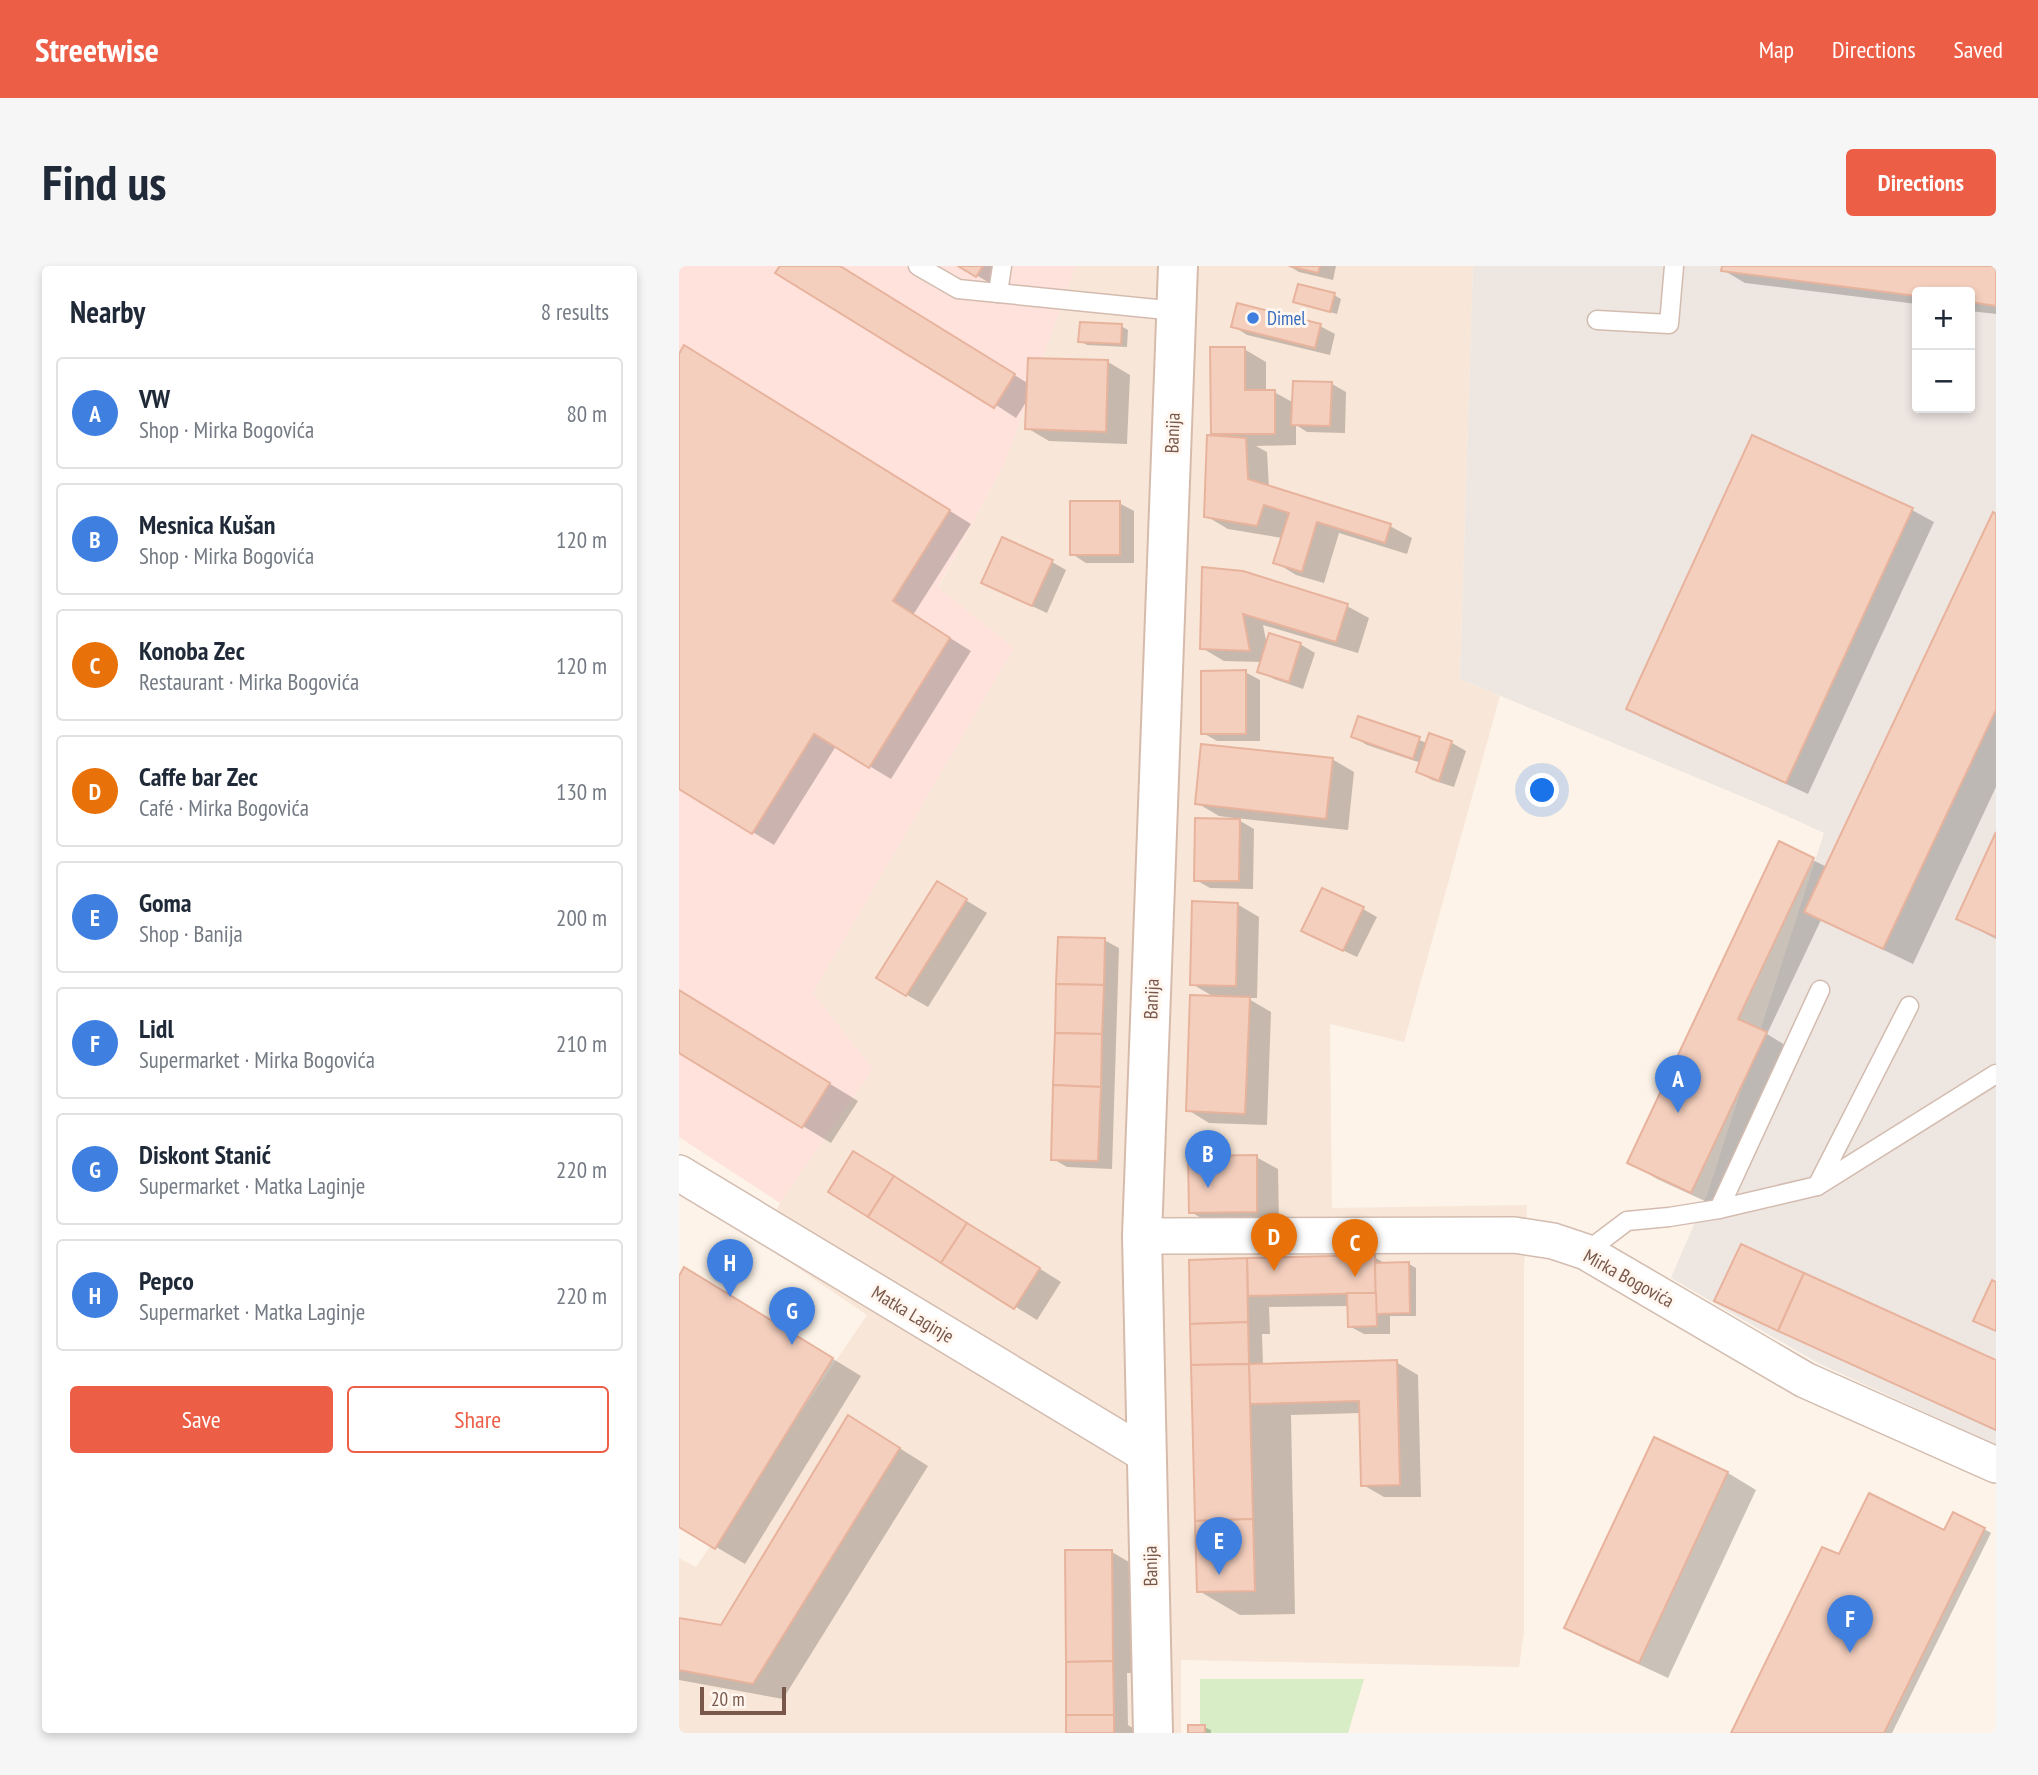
<!DOCTYPE html>
<html lang="en">
<head>
<meta charset="utf-8">
<style>
  body { margin:0; font-family:"PT Sans Narrow",sans-serif; background:#f6f6f7; color:#1f2937 }
  .controls { position:absolute; right:21px; top:21px; display:grid; overflow:hidden; border-radius:7px; box-shadow:0 4px 10px #0003 }
  .controls button { width:63px; height:63px; display:grid; place-items:center; padding:0; border:0; border-bottom:2px solid #e0e1e3; background:#fff; color:#1f2937; font:35px sans-serif }
  .scale { position:absolute; left:21px; bottom:18px; width:86px; box-sizing:border-box; padding-left:7px; border:4px solid #79574a; border-top:0; font-size:19px; line-height:24px; white-space:nowrap; color:#79574a; -webkit-text-stroke:5px #fff7ef; paint-order:stroke }
  .you { position:absolute; left:864px; top:525px; width:24px; height:24px; margin:-18px; border:5px solid #fff; border-radius:50%; background:#1a73e8; box-shadow:0 0 0 10px #1a73e833 }
  .badge { display:grid; place-items:center; width:46px; height:46px; border-radius:50%; background:#ed5e47; color:#fff; font-size:23px; font-weight:700 }
  .pin { position:absolute; translate:-50% -58px; filter:drop-shadow(0 2px 4px #0008) }
  .pin::after { content:''; position:absolute; top:37px; width:24px; height:21px; background:inherit; clip-path:polygon(0 0,100% 0,50% 100%) }
  .list { margin:0; padding:0; list-style:none }
  h2 { display:flex; justify-content:space-between; align-items:center; height:91px; margin:0; padding:0 28px; font-size:30px }
  h2 small { font-size:23px; font-weight:400; color:#747a83 }
  .list li { display:grid; grid-template-columns:46px 1fr auto; gap:21px; align-items:center; box-sizing:border-box; height:112px; margin:0 14px 14px; padding:0 14px; border:2px solid #e0e1e3; border-radius:7px }
  .list b { display:block; font-size:26px; white-space:nowrap }
  .list p { margin:0; font-size:23px; white-space:nowrap; color:#747a83 }
  .list em { font-size:23px; font-style:normal; color:#747a83 }
  .actions { display:flex; gap:14px; padding:21px 28px }
  .actions a { flex:1; padding:16px 0; border:2px solid #ed5e47; border-radius:7px; text-align:center; font-size:24px; color:#ed5e47 }
  .actions .main { background:#ed5e47; color:#fff }
  .map { position:relative; flex:none; width:1317px; height:1467px; overflow:hidden; border-radius:7px }
  header { display:flex; align-items:center; gap:42px; box-sizing:border-box; height:98px; padding:0 35px; background:#ed5e47; color:#fff }
  header strong { font-size:33px }
  nav { display:flex; gap:38px; margin-inline-start:auto; font-size:24px }
  .intro { display:flex; align-items:center; justify-content:space-between; box-sizing:border-box; height:168px; padding:0 42px }
  h1 { margin:0; font-size:49px }
  .button { padding:18px 32px; border-radius:7px; background:#ed5e47; color:#fff; font-size:24px; font-weight:700 }
  main { display:flex; gap:42px; padding:0 42px }
  aside { flex:1; background:#fff; border-radius:7px; box-shadow:0 4px 10px #0003 }
  .map>svg:first-child { display:block }
</style>
</head>
<body>
<header>
<strong>Streetwise</strong>
<nav><a>Map</a><a>Directions</a><a>Saved</a></nav>
</header>
<div class="intro"><h1>Find us</h1><a class="button">Directions</a></div>
<main>
<aside>
<h2>Nearby<small>8 results</small></h2>
<ul class="list">
<li><span class="badge" style="background:#3f7fe0">A</span><div><b>VW</b><p>Shop · Mirka Bogovića</p></div><em>80 m</em></li>
<li><span class="badge" style="background:#3f7fe0">B</span><div><b>Mesnica Kušan</b><p>Shop · Mirka Bogovića</p></div><em>120 m</em></li>
<li><span class="badge" style="background:#e8710a">C</span><div><b>Konoba Zec</b><p>Restaurant · Mirka Bogovića</p></div><em>120 m</em></li>
<li><span class="badge" style="background:#e8710a">D</span><div><b>Caffe bar Zec</b><p>Café · Mirka Bogovića</p></div><em>130 m</em></li>
<li><span class="badge" style="background:#3f7fe0">E</span><div><b>Goma</b><p>Shop · Banija</p></div><em>200 m</em></li>
<li><span class="badge" style="background:#3f7fe0">F</span><div><b>Lidl</b><p>Supermarket · Mirka Bogovića</p></div><em>210 m</em></li>
<li><span class="badge" style="background:#3f7fe0">G</span><div><b>Diskont Stanić</b><p>Supermarket · Matka Laginje</p></div><em>220 m</em></li>
<li><span class="badge" style="background:#3f7fe0">H</span><div><b>Pepco</b><p>Supermarket · Matka Laginje</p></div><em>220 m</em></li>
</ul>
<div class="actions"><a class="main">Save</a><a>Share</a></div>
</aside>
<div class="map">
<svg width="1317" height="1467" viewBox="0 0 1317 1467">
  <rect width="100%" height="100%" fill="#fdf3e8"/>
  <polygon fill="#f8e7d8" points="397,0 794,0 781,413 821,430 725,776 651,758 653,942 848,939 845,1003 845,1367 840,1401 502,1394 502,1467 0,1467 0,1292 17,1301 188,1049 82,977 101,937 194,803 134,727 335,382 259,322 326,197"/>
  <polygon fill="#fee2db" points="0,0 397,0 326,197 259,321 335,382 134,727 194,803 101,937 0,871"/>
  <path fill="#eee6e1" fill-rule="evenodd" d="M794,0H1317V1179L1139,1097L992,1012L1029,926L1145,567L1088,541L781,413ZM1238,26H1291V142H1238Z"/>
  <polygon fill="#d8ecc5" points="521,1413 685,1413 669,1467 521,1467"/>
  <g fill="#0003">
    <polygon points="103,0 159,0 350,118 429,96 451,109 448,178 370,175 348,162 349,133 337,152"/>
    <polygon points="282,0 333,0 319,22"/>
    <polygon points="610,0 657,0 654,14 620,6"/>
    <polygon points="1045,0 1317,0 1317,48 1291,45 1291,26 1238,26 1238,38 1066,17 1044,4"/>
    <polygon points="655,29 662,33 658,48 623,39 616,36"/>
    <polygon points="442,60 449,64 448,81 408,79 401,75"/>
    <polygon points="554,60 641,60 656,68 651,89 568,69"/>
    <polygon points="565,83 587,96 587,126 595,126 615,137 653,118 667,126 666,167 628,166 617,159 617,179 577,180 588,186 590,222 711,260 733,272 728,288 660,267 645,317 617,309 596,296 603,272 549,263 527,250 541,172 533,167"/>
    <polygon points="0,91 28,94 292,258 234,349 292,385 212,513 157,480 95,579 0,521"/>
    <polygon points="1074,171 1233,244 1255,256 1129,528 970,455 949,443"/>
    <polygon points="440,237 455,245 455,297 407,297 393,288"/>
    <polygon points="1314,248 1317,250 1317,521 1234,698 1142,654 1088,768 1116,785 1041,942 978,913 950,896 1101,578 1148,601"/>
    <polygon points="373,296 387,304 368,347 318,324"/>
    <polygon points="563,307 668,340 690,352 679,387 584,359 588,379 621,378 636,387 624,423 595,413 580,405 583,396 545,395 523,382"/>
    <polygon points="566,406 581,414 581,475 538,475 524,467"/>
    <polygon points="680,452 748,477 751,469 773,477 787,485 775,521 753,514 739,506 742,497 688,479 674,471"/>
    <polygon points="653,493 675,506 669,564 556,552 575,563 574,623 531,622 517,614 555,552 540,550 518,537"/>
    <polygon points="1317,570 1317,673 1279,653"/>
    <polygon points="280,630 308,647 249,741 228,729"/>
    <polygon points="558,638 580,651 578,732 568,732 592,746 588,859 530,857 509,844 537,732 513,718"/>
    <polygon points="684,643 698,651 678,691 638,672"/>
    <polygon points="425,674 440,682 433,903 388,901 374,893"/>
    <polygon points="0,725 179,835 152,877 0,785"/>
    <polygon points="577,891 599,903 600,958 534,959 512,946"/>
    <polygon points="237,925 382,1016 358,1054 151,926"/>
    <polygon points="1062,980 1317,1096 1317,1165 1059,1047 1037,1035"/>
    <polygon points="695,991 709,999 730,998 737,1002 737,1050 711,1050 711,1068 685,1068 670,1060 670,1040 590,1041 591,1068 583,1068 584,1099 717,1096 739,1109 742,1231 705,1231 684,1219 682,1147 612,1149 616,1348 561,1349 520,1325 512,995"/>
    <polygon points="0,1013 35,1020 182,1110 66,1298 0,1259"/>
    <polygon points="198,1168 249,1200 104,1433 0,1414 0,1354 42,1361"/>
    <polygon points="975,1173 1049,1207 1077,1224 989,1412 916,1378 887,1362"/>
    <polygon points="1305,1263 1312,1267 1213,1467 1054,1467 1161,1291 1266,1266"/>
    <polygon points="433,1286 455,1299 456,1407 448,1407 449,1459 462,1467 389,1467"/>
    <polygon points="525,1461 532,1464 532,1467 511,1467"/>
  </g>
  <g fill="#f4cfbe" stroke="#e8b39d" stroke-width="2">
    <polygon points="101,0 161,0 336,108 315,142 96,7"/>
    <polygon points="279,0 304,0 297,11"/>
    <polygon points="610,0 641,0 639,7"/>
    <polygon points="1043,0 1317,0 1317,40 1291,36 1291,26 1238,26 1238,30 1042,5"/>
    <polygon points="619,18 656,27 651,46 614,36"/>
    <polygon points="558,37 642,58 636,82 552,61"/>
    <polygon points="401,56 443,58 442,78 399,76"/>
    <polygon points="5,79 271,244 214,335 271,372 190,502 135,468 73,568 0,523 0,88"/>
    <polygon points="531,81 566,81 566,124 596,124 596,168 532,168"/>
    <polygon points="349,92 429,94 427,166 346,163"/>
    <polygon points="614,115 653,116 651,160 612,159"/>
    <polygon points="528,169 567,172 569,213 712,258 706,277 638,256 623,306 594,297 610,247 585,239 578,260 525,251"/>
    <polygon points="1073,169 1234,242 1107,517 947,443"/>
    <rect x="391" y="235" width="50" height="54"/>
    <polygon points="1314,246 1317,248 1317,444 1204,683 1125,646"/>
    <polygon points="323,271 374,294 353,340 302,317"/>
    <polygon points="523,301 564,305 669,338 657,376 564,348 571,385 521,383"/>
    <polygon points="590,367 622,377 610,416 578,406"/>
    <polygon points="567,404 567,468 522,468 522,405"/>
    <polygon points="679,450 741,471 734,493 672,471"/>
    <polygon points="750,467 773,475 760,515 737,506"/>
    <polygon points="522,478 654,492 647,553 516,538"/>
    <polygon points="516,552 561,553 560,615 515,615"/>
    <polygon points="1317,566 1317,671 1277,653"/>
    <polygon points="1100,575 1135,592 1059,753 1088,766 1012,927 948,897"/>
    <polygon points="258,615 288,633 227,730 197,712"/>
    <polygon points="643,622 685,641 664,685 622,665"/>
    <polygon points="513,635 559,637 557,720 511,719"/>
    <polygon points="379,671 426,672 425,719 377,718"/>
    <polygon points="377,718 425,719 423,768 376,767"/>
    <polygon points="0,724 151,817 123,862 0,787"/>
    <polygon points="511,729 571,731 566,848 507,845"/>
    <polygon points="376,767 423,768 422,821 374,819"/>
    <polygon points="374,819 422,821 419,895 372,894"/>
    <polygon points="174,885 215,910 189,951 149,926"/>
    <polygon points="578,889 578,946 510,947 509,890"/>
    <polygon points="215,910 288,957 262,997 189,951"/>
    <polygon points="288,957 361,1002 335,1043 262,997"/>
    <polygon points="1062,978 1125,1007 1099,1065 1035,1035"/>
    <polygon points="696,989 697,1027 569,1030 568,992"/>
    <polygon points="568,992 569,1056 511,1058 510,994"/>
    <polygon points="730,996 731,1047 697,1048 696,997"/>
    <polygon points="5,1001 154,1092 36,1283 0,1261 0,1010"/>
    <polygon points="1125,1007 1317,1094 1317,1164 1099,1065"/>
    <polygon points="1313,1014 1317,1016 1317,1065 1294,1055"/>
    <polygon points="668,1027 697,1027 698,1060 669,1061"/>
    <polygon points="569,1056 570,1098 512,1099 511,1058"/>
    <polygon points="718,1094 721,1219 682,1220 680,1135 571,1138 570,1098"/>
    <polygon points="570,1098 574,1253 516,1255 512,1099"/>
    <polygon points="169,1149 221,1182 74,1418 0,1404 0,1352 42,1359"/>
    <polygon points="975,1171 1049,1206 960,1397 885,1362"/>
    <polygon points="1190,1227 1265,1264 1274,1246 1306,1262 1205,1467 1052,1467 1143,1281 1160,1288"/>
    <polygon points="574,1253 576,1325 518,1326 516,1255"/>
    <polygon points="386,1284 433,1284 434,1395 387,1396"/>
    <polygon points="434,1395 435,1449 387,1449 387,1396"/>
    <rect x="387" y="1449" width="48" height="18"/>
    <rect x="509" y="1459" width="17" height="8"/>
  </g>
  <g fill="none" stroke-linecap="round" stroke-linejoin="round">
    <g stroke="#d3bcaf" stroke-width="21">
      <g id="lane">
        <polyline points="239,0 279,23 497,45"/>
        <polyline points="319,27 323,0"/>
        <polyline points="918,54 990,58 995,0"/>
        <polyline points="1138,920 1230,740"/>
        <polyline points="1040,943 1141,724"/>
        <polyline points="907,986 948,955 990,951 1040,943 1138,920 1317,808"/>
      </g>
    </g>
    <g stroke="#d3bcaf" stroke-width="38">
      <g id="street">
        <polyline points="0,907 469,1190"/>
        <polyline points="463,970 835,969 874,975 907,986 1126,1114 1317,1199"/>
      </g>
    </g>
    <g stroke="#d6bbac" stroke-width="42">
      <polyline id="secondary" points="474,1467 463,970 499,0"/>
    </g>
    <use href="#lane" stroke="#fff" stroke-width="18"/>
    <use href="#street" stroke="#fff" stroke-width="35"/>
    <use href="#secondary" stroke="#fff" stroke-width="38"/>
  </g>
  <circle fill="#3f7fe0" stroke="#fff7ef" stroke-width="2.5" cx="574" cy="52" r="7"/>
  <g text-anchor="middle" stroke-width="6" stroke-linejoin="round" paint-order="stroke">
    <g font-size="19" fill="#366cbe" stroke="#fff7ef" text-anchor="start">
      <text x="588" y="59">Dimel</text>
    </g>
    <g font-size="19" fill="#79574a" stroke="#fff7ef">
      <text transform="translate(493 167) rotate(-88)" y="7">Banija</text>
      <text transform="translate(472 733) rotate(-88)" y="7">Banija</text>
      <text transform="translate(950 1012) rotate(29)" y="7">Mirka Bogovića</text>
      <text transform="translate(234 1048) rotate(31)" y="7">Matka Laginje</text>
      <text transform="translate(471 1300) rotate(-91)" y="7">Banija</text>
    </g>
  </g>
</svg>
<div class="controls">
<button>+</button>
<button>−</button>
</div>
<div class="scale">20 m</div>
<div class="you"></div>
<div class="pin badge" style="left:999px;top:847px;background:#3f7fe0">A</div>
<div class="pin badge" style="left:529px;top:922px;background:#3f7fe0">B</div>
<div class="pin badge" style="left:676px;top:1011px;background:#e8710a">C</div>
<div class="pin badge" style="left:595px;top:1005px;background:#e8710a">D</div>
<div class="pin badge" style="left:540px;top:1309px;background:#3f7fe0">E</div>
<div class="pin badge" style="left:1171px;top:1387px;background:#3f7fe0">F</div>
<div class="pin badge" style="left:113px;top:1079px;background:#3f7fe0">G</div>
<div class="pin badge" style="left:51px;top:1031px;background:#3f7fe0">H</div>
</div>
</main>
</body>
</html>
